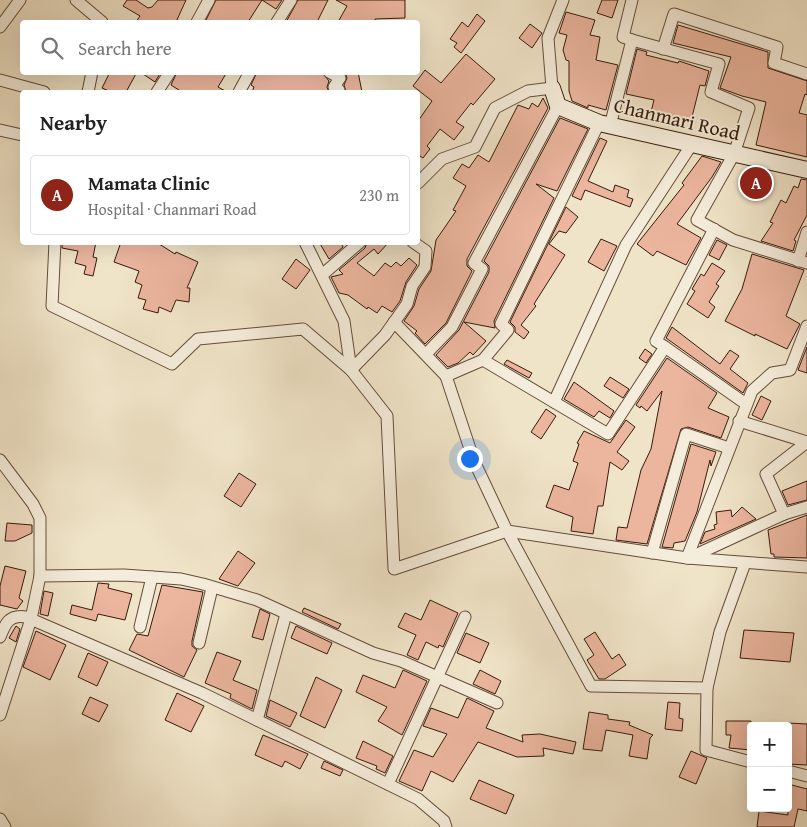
<!DOCTYPE html>
<html lang="en">
<head>
<meta charset="utf-8">
<style>
  body { margin:0; font-family:"Gentium Book Plus",serif; background:#f6f6f6; color:#222 }
  .controls { position:absolute; right:15px; bottom:15px; display:grid; overflow:hidden; border-radius:5px; box-shadow:0 5px 20px #0002 }
  .controls button { width:45px; height:45px; display:grid; place-items:center; padding:0; border:0; border-bottom:1px solid #e0e0e0; background:#fff; color:#222; font:25px sans-serif }
  .you { position:absolute; left:469px; top:458px; width:18px; height:18px; margin:-12px; border:4px solid #fff; border-radius:50%; background:#1a73e8; box-shadow:0 0 0 8px #1a73e833 }
  .badge { display:grid; place-items:center; width:32px; height:32px; border-radius:50%; background:#8f2418; color:#fff; font-size:16px; font-weight:700 }
  .pin { position:absolute; translate:-50% -50%; border:2px solid #fff; box-shadow:0 1px 5px #0006 }
  .list { margin:0; padding:0; list-style:none }
  h2 { display:flex; justify-content:space-between; align-items:center; height:65px; margin:0; padding:0 20px; font-size:21px }
  h2 small { font-size:16px; font-weight:400; color:#767676 }
  .list li { display:grid; grid-template-columns:32px 1fr auto; gap:15px; align-items:center; box-sizing:border-box; height:80px; margin:0 10px 10px; padding:0 10px; border:1px solid #e0e0e0; border-radius:5px }
  .list b { display:block; font-size:19px; white-space:nowrap }
  .list p { margin:0; font-size:16px; white-space:nowrap; color:#767676 }
  .list em { font-size:16px; font-style:normal; color:#767676 }
  .icon { flex:none; width:28px; height:28px; fill:none; stroke:currentColor; stroke-width:2; stroke-linecap:round; stroke-linejoin:round }
  .map { position:relative; flex:none; width:807px; height:827px; overflow:hidden }
  .search { position:absolute; background:#fff; box-shadow:0 5px 20px #0002; left:20px; top:20px; width:400px; height:55px; display:flex; align-items:center; gap:12px; box-sizing:border-box; padding:0 18px; border-radius:5px; color:#767676; font-size:19px }
  .panel { position:absolute; background:#fff; box-shadow:0 5px 20px #0002; left:20px; top:90px; width:400px; height:155px; border-radius:5px }
  .map>svg:first-child { display:block }
</style>
</head>
<body>
<div class="map">
<svg width="807" height="827" viewBox="0 0 807 827">
  <rect width="100%" height="100%" fill="#f0e4c8"/>
  <filter id="stains"><feTurbulence type="fractalNoise" baseFrequency=".004" numOctaves="4"/><feColorMatrix values="0 0 0 0 .2 0 0 0 0 .09 0 0 0 0 .02 0 0 0 .5 -.17"/></filter>
  <radialGradient id="worn" r=".72"><stop offset=".6" stop-color="#630" stop-opacity="0"/><stop offset="1" stop-color="#630" stop-opacity=".3"/></radialGradient>
  <g fill="#ebb59e" stroke="#381a0b">
    <polygon points="127,0 136,0 148,8 152,7 158,0 186,0 176,22 136,22 140,16 123,6"/>
    <polygon points="216,0 282,0 276,9 262,0 248,22 205,22"/>
    <polygon points="298,0 328,0 317,22 286,22"/>
    <polygon points="336,0 405,0 405,18 375,19 375,22 338,22 347,6"/>
    <polygon points="602,0 618,0 612,18 597,13"/>
    <polygon points="566,12 595,20 590,35 600,37 596,60 618,65 606,110 588,105 588,108 572,101 569,91 569,61 566,60 563,50 567,35 559,33"/>
    <polygon points="477,14 485,21 461,53 454,47 457,43 450,39 462,22 468,27"/>
    <polygon points="530,24 542,33 532,48 519,38"/>
    <polygon points="678,25 768,52 768,68 807,81 807,95 805,94 799,113 807,115 807,157 756,145 766,102 742,96 720,88 731,57 673,43"/>
    <polygon points="637,49 647,52 646,55 678,63 679,61 709,71 705,86 700,85 691,121 676,118 675,122 650,116 654,100 626,94"/>
    <polygon points="466,54 495,79 473,105 471,103 456,122 464,127 454,140 440,129 427,146 430,149 423,158 420,156 418,159 418,121 432,101 413,86 425,70 441,83"/>
    <polygon points="110,72 137,72 126,92 111,92 102,88"/>
    <polygon points="140,72 161,72 155,82"/>
    <polygon points="177,72 227,72 218,87 227,92 182,92 171,85"/>
    <polygon points="257,72 322,72 329,81 327,87 329,92 252,92 254,87 251,85"/>
    <polygon points="345,72 358,72 362,92 346,92 344,85 347,78"/>
    <polygon points="543,98 548,108 467,259 467,266 472,271 446,323 425,344 415,333 417,331 404,321 414,306 419,289 431,271 436,240 456,211 453,210 466,186 453,178 462,164 469,168 478,155 489,162 518,105 529,109 532,103 538,107"/>
    <polygon points="560,118 588,129 557,191 536,184 554,198 494,321 495,328 464,322 486,341 473,355 470,352 458,363 448,367 436,355 459,330 489,272 489,266 484,261"/>
    <polygon points="600,138 607,141 588,181 613,192 615,185 629,190 627,197 633,199 630,207 585,190 581,200 572,196"/>
    <polygon points="702,156 721,162 712,177 677,224 701,238 686,265 657,251 653,256 637,244 684,185 682,183"/>
    <polygon points="801,179 807,180 807,215 794,240 796,241 793,251 761,241 773,223 770,222 781,200 786,203 794,186 798,188"/>
    <polygon points="566,207 578,217 566,233 559,231 549,244 565,255 534,304 536,306 521,325 529,332 524,339 515,332 515,327 510,322"/>
    <polygon points="601,239 617,246 604,271 588,262"/>
    <polygon points="717,240 727,245 719,260 709,255"/>
    <polygon points="62,242 96,242 93,257 97,258 93,276 84,274 86,266 75,263 78,251 62,248"/>
    <polygon points="121,242 156,242 175,254 176,252 198,262 187,288 190,288 189,302 176,300 171,312 159,307 158,313 143,309 146,300 138,298 142,285 135,282 139,271 114,262"/>
    <polygon points="319,242 341,242 343,247 329,259"/>
    <polygon points="367,242 389,242 378,254 374,249 357,263 374,276 385,263 391,267 396,262 401,266 409,258 417,265 406,282 400,301 392,312 382,306 377,313 368,307 367,309 348,295 339,293 331,277 343,274 339,270 365,248"/>
    <polygon points="752,254 804,270 786,316 800,324 787,349 755,334 755,336 725,321 742,289"/>
    <polygon points="296,259 310,270 296,289 282,279"/>
    <polygon points="712,263 725,271 716,284 719,286 709,302 715,307 708,318 687,304 695,291 692,289 701,274 704,276"/>
    <polygon points="672,327 720,364 730,350 739,356 730,369 748,383 743,393 666,338"/>
    <polygon points="807,347 807,373 798,370"/>
    <polygon points="645,349 652,354 646,363 639,358"/>
    <polygon points="667,358 717,393 708,408 729,417 721,438 688,427 681,429 647,544 616,540 618,527 627,528 641,470 651,449 662,391 647,411 641,406 640,408 636,405"/>
    <polygon points="507,360 532,373 529,378 504,364"/>
    <polygon points="610,377 629,389 623,398 604,386"/>
    <polygon points="574,382 614,411 610,418 599,411 594,417 564,399"/>
    <polygon points="761,396 771,401 762,420 752,415"/>
    <polygon points="546,409 556,416 541,439 531,432"/>
    <polygon points="626,420 635,427 617,452 629,461 622,470 610,462 603,506 598,506 593,534 571,531 573,517 546,507 554,485 569,490 578,463 573,461 579,444 577,443 584,431 610,443"/>
    <polygon points="691,444 716,452 711,466 710,460 697,512 685,541 674,543 673,548 662,547"/>
    <polygon points="239,473 256,484 241,507 224,496"/>
    <polygon points="807,481 807,500 788,505 782,491"/>
    <polygon points="742,507 756,519 700,544 705,532 715,529 714,525 717,524 716,512 731,510 732,517"/>
    <polygon points="807,515 807,558 774,557 774,554 771,554 768,530"/>
    <polygon points="7,523 32,525 32,533 15,541 5,541"/>
    <polygon points="238,551 255,563 238,586 219,579"/>
    <polygon points="5,566 26,571 19,598 23,601 17,609 0,605 0,586"/>
    <polygon points="98,583 109,584 108,588 132,594 125,620 98,614 96,621 70,614 72,605 92,610"/>
    <polygon points="162,585 203,592 192,641 192,646 197,650 184,677 129,650 137,634 148,636"/>
    <polygon points="44,591 53,593 48,616 40,614"/>
    <polygon points="430,600 458,613 443,647 439,645 438,648 426,642 418,660 407,655 416,635 398,627 405,613 421,620"/>
    <polygon points="304,608 341,624 338,629 302,612"/>
    <polygon points="260,609 270,614 263,640 252,637"/>
    <polygon points="16,626 20,629 16,642 9,638"/>
    <polygon points="296,626 332,643 327,654 291,638"/>
    <polygon points="744,630 794,633 790,662 740,658"/>
    <polygon points="36,631 66,645 50,680 23,667"/>
    <polygon points="595,632 612,659 619,654 626,665 605,679 599,679 587,660 594,655 584,639"/>
    <polygon points="466,633 489,643 480,663 457,653"/>
    <polygon points="217,652 241,661 233,680 257,690 252,709 230,698 231,694 205,683"/>
    <polygon points="88,653 108,662 97,686 78,677"/>
    <polygon points="403,670 427,681 402,735 378,721 387,707 356,692 363,675 395,688"/>
    <polygon points="480,670 501,681 495,694 473,684"/>
    <polygon points="316,677 342,690 325,728 300,716"/>
    <polygon points="177,693 204,706 191,732 165,720"/>
    <polygon points="90,697 108,705 99,722 82,714"/>
    <polygon points="467,698 494,711 486,728 523,742 522,735 540,734 576,742 573,754 543,748 544,756 517,757 478,742 453,782 431,771 422,791 399,781 414,750 433,757 447,734 423,726 431,708 458,718"/>
    <polygon points="270,700 297,713 290,727 266,716"/>
    <polygon points="668,702 680,703 679,718 683,719 682,731 665,729"/>
    <polygon points="589,712 608,715 608,719 630,722 629,725 653,735 650,738 647,759 629,756 633,735 606,730 602,751 583,749"/>
    <polygon points="726,721 751,721 751,750 729,748 731,735 726,735"/>
    <polygon points="788,723 807,724 807,765 788,764"/>
    <polygon points="263,735 308,754 300,769 285,761 282,767 255,755"/>
    <polygon points="363,741 393,756 385,773 376,769 377,766 356,758"/>
    <polygon points="691,751 707,758 696,784 679,777"/>
    <polygon points="324,761 343,770 340,776 321,768"/>
    <polygon points="479,780 514,795 506,814 470,799"/>
    <polygon points="788,784 807,789 807,811 798,809 794,827 757,827 759,811 788,815"/>
  </g>
  <g fill="none" stroke-linecap="round" stroke-linejoin="round">
    <g stroke="#664c3a" stroke-width="13">
      <g id="street">
        <polyline points="76,0 102,22"/>
        <polyline points="197,22 209,0"/>
        <polyline points="277,22 291,0"/>
        <polyline points="0,27 20,0"/>
        <polyline points="632,40 719,64 711,92 749,108 734,154 697,220 733,240 807,263"/>
        <polyline points="663,49 674,14 777,47 774,63 807,74"/>
        <polyline points="329,72 340,78 334,87 339,90 337,92"/>
        <polyline points="0,80 44,92"/>
        <polyline points="88,92 92,72"/>
        <polyline points="157,92 170,72"/>
        <polyline points="239,92 250,72"/>
        <polyline points="610,126 632,40 623,37 632,0"/>
        <polyline points="0,130 22,135"/>
        <polyline points="418,183 442,159 475,147 495,108 528,91 552,88 548,38 563,0"/>
        <polyline points="55,242 52,306 172,364 198,339 303,329 351,370 387,416 394,569 507,531 687,558 807,567"/>
        <polyline points="305,242 344,321 351,370"/>
        <polyline points="798,261 807,232"/>
        <polyline points="322,275 360,242"/>
        <polyline points="394,322 446,376 474,461 507,531 591,686 707,688 706,750 751,762"/>
        <polyline points="665,347 746,404"/>
        <polyline points="426,354 452,327 482,269 474,263 558,106"/>
        <polyline points="483,360 508,330 501,324 599,123"/>
        <polyline points="351,370 385,335 407,304 412,286 425,267 426,251 413,242"/>
        <polyline points="446,376 483,360 608,434 665,347 656,341 714,229"/>
        <polyline points="554,402 626,245 692,144"/>
        <polyline points="739,421 807,442"/>
        <polyline points="0,460 33,504 40,518 40,576 31,619 0,715"/>
        <polyline points="784,514 766,474 807,442"/>
        <polyline points="652,553 686,434 729,448"/>
        <polyline points="687,558 752,391 772,373 790,370 807,326"/>
        <polyline points="689,558 784,514 807,507"/>
        <polyline points="40,576 124,575 181,579 203,584 257,600 373,653 401,661 497,703"/>
        <polyline points="140,627 152,577"/>
        <path d="M0,637C5,624 9,614 26,617L202,693L418,799L444,821L446,827"/>
        <polyline points="199,643 212,588"/>
        <polyline points="707,688 720,632 745,563"/>
        <polyline points="257,720 286,614"/>
        <polyline points="788,771 807,776"/>
        <polyline points="388,784 465,617"/>
        <polyline points="0,819 5,827"/>
      </g>
    </g>
    <g stroke="#381a0b" stroke-width="18">
      <polyline id="secondary" points="552,88 558,106 599,123 807,170"/>
    </g>
    <use href="#street" stroke="#f5eddb" stroke-width="11"/>
    <use href="#secondary" stroke="#f5eddb" stroke-width="16"/>
  </g>
  <g text-anchor="middle" stroke-width="4" stroke-linejoin="round" paint-order="stroke">
    <g font-size="20" fill="#381a0b" stroke="#f5eddb">
      <text transform="translate(677 119) rotate(13)" y="7">Chanmari Road</text>
    </g>
  </g>
  <rect width="100%" height="100%" filter="url(#stains)"/>
  <rect width="100%" height="100%" fill="url(#worn)"/>
</svg>
<div class="controls">
<button>+</button>
<button>−</button>
</div>
<div class="you"></div>
<div class="pin badge" style="left:756px;top:183px">A</div>
<div class="search"><svg class="icon" aria-label="search" viewBox="0 0 24 24"><circle cx="10" cy="10" r="6"/><path d="M15 15l6 6"/></svg>Search here</div>
<section class="panel">
<h2>Nearby<small></small></h2>
<ul class="list">
<li><span class="badge">A</span><div><b>Mamata Clinic</b><p>Hospital · Chanmari Road</p></div><em>230 m</em></li>
</ul>
</section>
</div>
</body>
</html>
